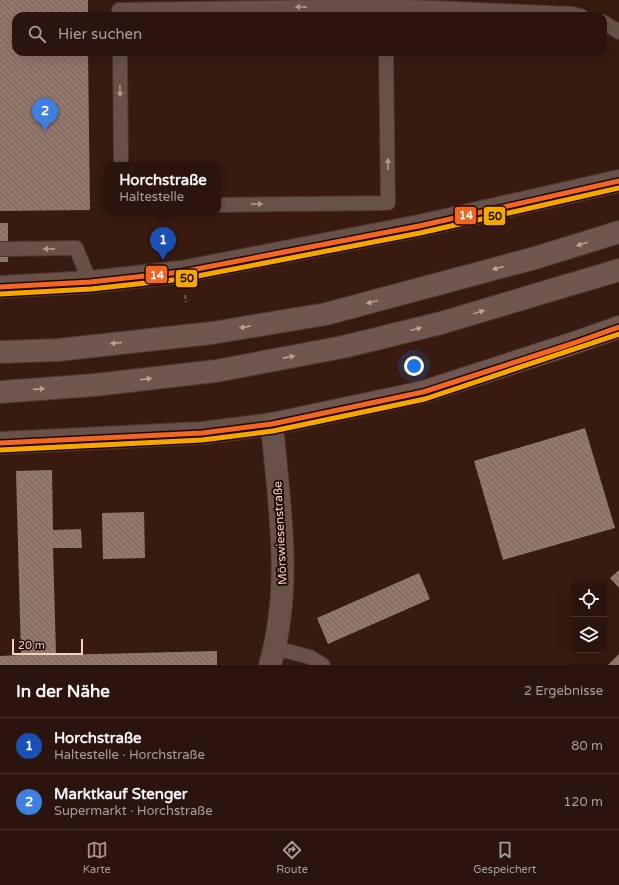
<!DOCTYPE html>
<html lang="de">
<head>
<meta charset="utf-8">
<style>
  body { margin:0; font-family:"Varela Round",sans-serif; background:#37211b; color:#f1f3f6 }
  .controls { position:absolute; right:12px; bottom:12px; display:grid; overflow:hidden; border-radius:8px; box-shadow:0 4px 16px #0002 }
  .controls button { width:36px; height:36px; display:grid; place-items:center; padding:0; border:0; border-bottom:1px solid #47332e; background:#2b140d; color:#f1f3f6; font:20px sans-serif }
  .scale { position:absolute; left:12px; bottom:10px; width:71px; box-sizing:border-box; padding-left:4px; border:2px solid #f5cfc2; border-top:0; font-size:11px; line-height:14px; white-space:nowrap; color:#f5cfc2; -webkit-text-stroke:3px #200802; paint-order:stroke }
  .you { position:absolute; left:414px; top:366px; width:14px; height:14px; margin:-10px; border:3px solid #fff; border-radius:50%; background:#1a73e8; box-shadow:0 0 0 6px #1a73e833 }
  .badge { display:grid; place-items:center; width:26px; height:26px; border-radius:50%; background:#b39084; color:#fff; font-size:13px; font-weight:700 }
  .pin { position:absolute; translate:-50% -33px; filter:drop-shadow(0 1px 2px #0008) }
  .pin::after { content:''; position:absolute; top:21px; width:14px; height:12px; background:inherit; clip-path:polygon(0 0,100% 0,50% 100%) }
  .popup { position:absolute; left:105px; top:162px; width:116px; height:52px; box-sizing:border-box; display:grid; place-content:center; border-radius:8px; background:#2b140d; filter:drop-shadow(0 1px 3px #0005); font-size:13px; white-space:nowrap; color:#a69e9d }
  .popup b { font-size:15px; color:#f1f3f6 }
  .popup::after { content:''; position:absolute; left:50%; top:100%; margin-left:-8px; border:8px solid transparent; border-top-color:#2b140d }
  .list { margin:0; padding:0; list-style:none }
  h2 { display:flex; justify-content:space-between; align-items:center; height:52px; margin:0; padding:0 16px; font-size:17px }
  h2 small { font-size:13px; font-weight:400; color:#a69e9d }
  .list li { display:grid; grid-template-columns:26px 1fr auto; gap:12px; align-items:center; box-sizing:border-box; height:56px; padding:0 16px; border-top:1px solid #47332e }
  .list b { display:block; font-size:15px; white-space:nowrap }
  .list p { margin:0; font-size:13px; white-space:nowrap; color:#a69e9d }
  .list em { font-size:13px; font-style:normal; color:#a69e9d }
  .icon { flex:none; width:22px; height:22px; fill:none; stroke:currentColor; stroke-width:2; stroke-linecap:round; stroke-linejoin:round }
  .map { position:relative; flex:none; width:619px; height:665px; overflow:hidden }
  .search { position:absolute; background:#2b140d; box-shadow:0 4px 16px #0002; left:12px; right:12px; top:12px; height:44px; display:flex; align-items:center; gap:10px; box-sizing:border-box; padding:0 14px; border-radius:12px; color:#a69e9d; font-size:15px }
  .sheet { height:164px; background:#2b140d }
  nav { display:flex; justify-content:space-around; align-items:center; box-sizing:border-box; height:56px; border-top:1px solid #47332e; background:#2b140d; font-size:11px; color:#a69e9d }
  nav a { display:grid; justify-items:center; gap:2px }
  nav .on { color:#b39084 }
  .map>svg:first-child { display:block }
</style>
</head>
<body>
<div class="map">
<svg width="619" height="665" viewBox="0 0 619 665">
  <defs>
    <pattern id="building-back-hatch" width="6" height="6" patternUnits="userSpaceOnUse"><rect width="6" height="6" fill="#93786e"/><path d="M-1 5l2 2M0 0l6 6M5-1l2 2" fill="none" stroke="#79645c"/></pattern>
  </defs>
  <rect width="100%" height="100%" fill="#391a11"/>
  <g fill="url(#building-back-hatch)">
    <polygon points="0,0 88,0 88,16 16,16 16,52 88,52 90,210 0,211"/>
    <rect x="0" y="223" width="8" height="39"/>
    <polygon points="585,428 615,528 503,560 474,461"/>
    <polygon points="52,470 53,530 81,529 82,548 53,548 56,655 217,651 217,665 0,665 0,656 21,655 16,471"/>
    <polygon points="144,512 145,558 103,559 102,513"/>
    <polygon points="619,570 619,588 610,578"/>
    <polygon points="419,573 430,599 328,644 317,618"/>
    <polygon points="619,654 619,665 608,665"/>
  </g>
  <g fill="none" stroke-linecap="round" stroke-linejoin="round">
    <g stroke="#4c352e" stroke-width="16">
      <g id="service">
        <polyline points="380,1 386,6 573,14 581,16"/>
        <polyline points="119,16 119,10 386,6 386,16"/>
        <polyline points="603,22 619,32"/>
        <polyline points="120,52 121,165"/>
        <polyline points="218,205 388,203 386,52"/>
        <polyline points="0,249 76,248 90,282"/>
        <polyline points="275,648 310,657 323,665"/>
      </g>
    </g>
    <g stroke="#4c352e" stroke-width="24">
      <path id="minor" d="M270,665C293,586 279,505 272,424"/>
    </g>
    <g stroke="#4c352e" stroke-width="24">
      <g id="tertiary">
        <polyline points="0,287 90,282 181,272 419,226 619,181"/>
        <polyline points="0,443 202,433 272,424"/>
      </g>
    </g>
    <g stroke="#4c352e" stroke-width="24">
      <polyline id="primary" points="272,424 423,392 571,344 619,327"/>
    </g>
    <g stroke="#4c352e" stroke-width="24">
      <g id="trunk">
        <polyline points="0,352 58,350 212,333 326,314 535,258 619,232"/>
        <polyline points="0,392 94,385 216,371 343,347 441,323 619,270"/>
      </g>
    </g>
    <polyline stroke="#6a534b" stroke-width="2.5" stroke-dasharray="4 2" stroke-linecap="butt" points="185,295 186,302"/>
    <use href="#service" stroke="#685148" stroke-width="14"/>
    <use href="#minor" stroke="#685148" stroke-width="22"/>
    <use href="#tertiary" stroke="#685148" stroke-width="22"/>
    <use href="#primary" stroke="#6f574f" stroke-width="22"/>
    <use href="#trunk" stroke="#6f564e" stroke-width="22"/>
    <g stroke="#200802" stroke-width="8">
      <g id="bus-1">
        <polyline points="0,287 90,282 181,272 419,226 619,181"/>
        <polyline points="0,443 202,433 272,424 423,392 571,344 619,327"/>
      </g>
    </g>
    <g stroke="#200802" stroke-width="8">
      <g id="bus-2">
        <polyline points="0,294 91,289 182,279 420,233 619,188"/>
        <polyline points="0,450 202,440 273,431 425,399 619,334"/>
      </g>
    </g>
    <use href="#bus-1" stroke="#f26522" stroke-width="5"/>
    <use href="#bus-2" stroke="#f7a600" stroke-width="5"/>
  </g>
  <defs><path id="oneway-solid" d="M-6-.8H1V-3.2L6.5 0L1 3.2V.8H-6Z"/></defs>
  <g fill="#b6968b">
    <use href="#oneway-solid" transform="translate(301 7) rotate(179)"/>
    <use href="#oneway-solid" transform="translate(120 91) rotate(89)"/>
    <use href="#oneway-solid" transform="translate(388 164) rotate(-91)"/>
    <use href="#oneway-solid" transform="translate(257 204) rotate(-1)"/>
    <use href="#oneway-solid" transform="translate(49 249) rotate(179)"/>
  </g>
  <g fill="#bf9f94">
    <use href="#oneway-solid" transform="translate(582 244) rotate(163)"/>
    <use href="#oneway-solid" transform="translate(498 268) rotate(165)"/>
    <use href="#oneway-solid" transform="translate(372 302) rotate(165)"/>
    <use href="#oneway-solid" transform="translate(479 312) rotate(-16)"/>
    <use href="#oneway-solid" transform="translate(245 327) rotate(171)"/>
    <use href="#oneway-solid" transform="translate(416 329) rotate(-14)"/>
    <use href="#oneway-solid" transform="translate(116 343) rotate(174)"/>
    <use href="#oneway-solid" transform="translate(289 357) rotate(-11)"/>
    <use href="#oneway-solid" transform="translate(146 379) rotate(-7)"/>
    <use href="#oneway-solid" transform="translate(39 389) rotate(-4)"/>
  </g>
  <g text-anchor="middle" stroke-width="4" stroke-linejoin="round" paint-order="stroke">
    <g font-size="12" fill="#f5cfc2" stroke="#200802">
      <text transform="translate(280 533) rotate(-93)" y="4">Mörswiesenstraße</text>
    </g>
  </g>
  <g stroke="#200802" stroke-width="1.5">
    <rect x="454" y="206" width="23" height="19" rx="4" fill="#f26522"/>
    <rect x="483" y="206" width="23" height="20" rx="4" fill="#f7a600"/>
    <rect x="145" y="265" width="23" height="19" rx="4" fill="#f26522"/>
    <rect x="175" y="269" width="23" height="19" rx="4" fill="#f7a600"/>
  </g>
  <g font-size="11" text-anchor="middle" font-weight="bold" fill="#fff">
    <text x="466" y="219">14</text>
    <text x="157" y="279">14</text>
  </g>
  <g font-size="11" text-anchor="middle" font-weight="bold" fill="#111">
    <text x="495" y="220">50</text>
    <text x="187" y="282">50</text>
  </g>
</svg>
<div class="controls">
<button><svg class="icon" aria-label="locate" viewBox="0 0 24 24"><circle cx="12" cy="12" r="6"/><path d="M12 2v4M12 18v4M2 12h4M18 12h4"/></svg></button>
<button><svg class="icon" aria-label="layers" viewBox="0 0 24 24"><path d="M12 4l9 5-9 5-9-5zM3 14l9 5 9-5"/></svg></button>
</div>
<div class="scale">20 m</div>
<div class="you"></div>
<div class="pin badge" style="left:163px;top:260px;background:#1a4fb4">1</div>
<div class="popup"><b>Horchstraße</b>Haltestelle</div>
<div class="pin badge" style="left:45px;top:131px;background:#3f7fe0">2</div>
<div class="search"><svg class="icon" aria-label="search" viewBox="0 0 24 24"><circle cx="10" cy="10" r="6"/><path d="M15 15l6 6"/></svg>Hier suchen</div>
</div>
<section class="sheet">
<h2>In der Nähe<small>2 Ergebnisse</small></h2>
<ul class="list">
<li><span class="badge" style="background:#1a4fb4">1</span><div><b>Horchstraße</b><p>Haltestelle · Horchstraße</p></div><em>80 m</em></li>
<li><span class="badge" style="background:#3f7fe0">2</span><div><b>Marktkauf Stenger</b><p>Supermarkt · Horchstraße</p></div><em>120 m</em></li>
</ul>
</section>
<nav>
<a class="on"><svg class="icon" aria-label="map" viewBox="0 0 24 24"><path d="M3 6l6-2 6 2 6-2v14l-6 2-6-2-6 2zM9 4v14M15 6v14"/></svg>Karte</a>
<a><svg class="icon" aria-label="directions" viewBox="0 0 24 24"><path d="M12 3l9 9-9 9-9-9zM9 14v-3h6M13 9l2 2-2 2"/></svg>Route</a>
<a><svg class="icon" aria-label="saved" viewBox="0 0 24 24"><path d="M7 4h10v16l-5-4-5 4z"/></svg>Gespeichert</a>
</nav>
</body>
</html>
